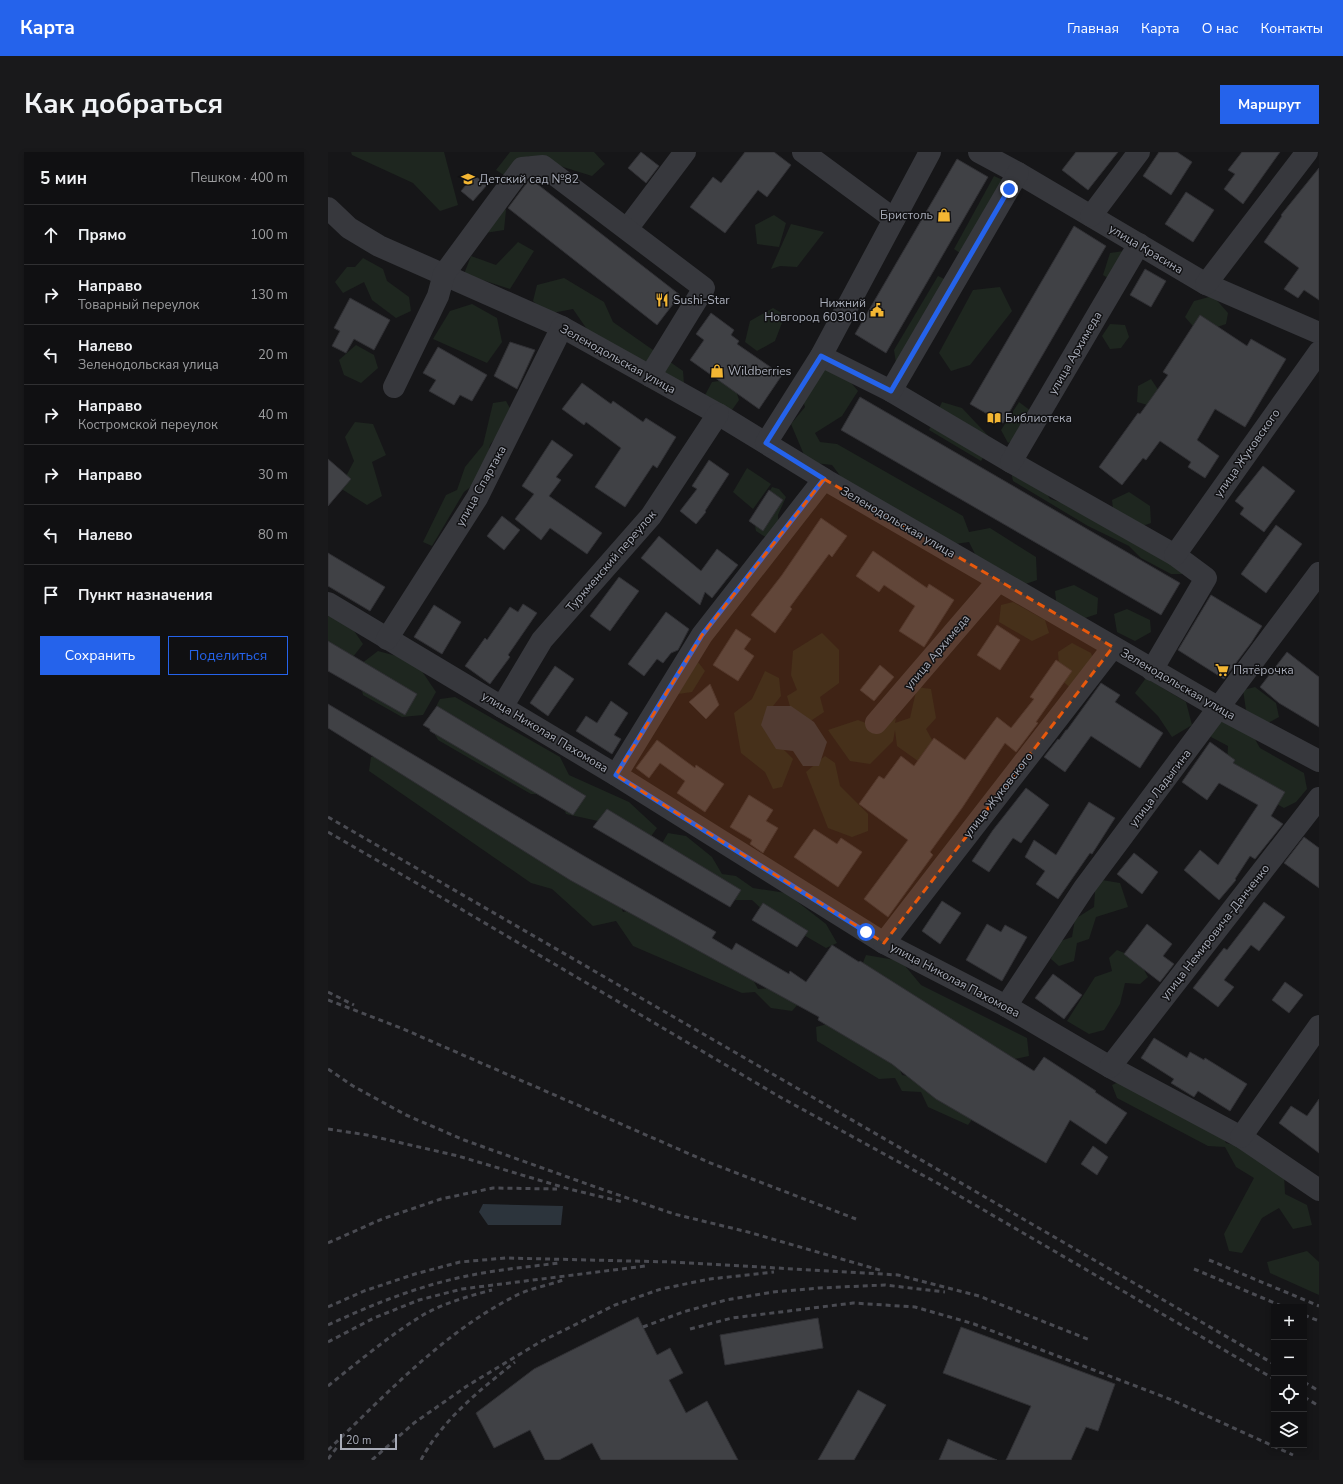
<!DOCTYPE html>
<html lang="ru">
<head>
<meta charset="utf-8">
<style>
  body { margin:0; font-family:"Nunito Sans",sans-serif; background:#19191b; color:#f1f3f6 }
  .controls { position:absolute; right:12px; bottom:12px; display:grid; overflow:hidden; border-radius:0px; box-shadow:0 2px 6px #0003 }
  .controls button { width:36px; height:36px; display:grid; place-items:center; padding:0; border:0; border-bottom:1px solid #303032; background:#101012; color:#f1f3f6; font:20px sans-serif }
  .scale { position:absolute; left:12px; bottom:10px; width:57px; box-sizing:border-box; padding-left:4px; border:2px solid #a8acb8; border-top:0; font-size:11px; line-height:14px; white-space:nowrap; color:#a8acb8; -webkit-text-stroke:3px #111113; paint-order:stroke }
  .stop { position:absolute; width:12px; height:12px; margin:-9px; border:3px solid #2563eb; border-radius:50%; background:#fff }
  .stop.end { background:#2563eb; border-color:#fff; box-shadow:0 1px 4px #0008 }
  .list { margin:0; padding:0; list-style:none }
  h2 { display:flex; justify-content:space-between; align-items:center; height:52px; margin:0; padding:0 16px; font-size:17px }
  h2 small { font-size:13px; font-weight:400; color:#9c9d9f }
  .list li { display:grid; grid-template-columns:26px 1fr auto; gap:12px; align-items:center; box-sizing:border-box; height:60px; padding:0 16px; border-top:1px solid #303032 }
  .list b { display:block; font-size:15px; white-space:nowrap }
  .list p { margin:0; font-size:13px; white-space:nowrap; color:#9c9d9f }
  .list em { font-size:13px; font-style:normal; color:#9c9d9f }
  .actions { display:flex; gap:8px; padding:12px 16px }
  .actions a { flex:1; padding:9px 0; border:1px solid #2563eb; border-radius:0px; text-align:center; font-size:14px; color:#2563eb }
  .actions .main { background:#2563eb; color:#fff }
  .icon { flex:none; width:22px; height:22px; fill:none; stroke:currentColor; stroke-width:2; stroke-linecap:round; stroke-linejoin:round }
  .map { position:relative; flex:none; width:991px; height:1308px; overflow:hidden; border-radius:0px }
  header { display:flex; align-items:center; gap:24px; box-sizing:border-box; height:56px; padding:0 20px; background:#2563eb; color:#fff }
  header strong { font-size:19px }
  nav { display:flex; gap:22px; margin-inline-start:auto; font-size:14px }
  .intro { display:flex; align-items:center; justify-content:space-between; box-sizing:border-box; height:96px; padding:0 24px }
  h1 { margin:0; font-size:28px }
  .button { padding:10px 18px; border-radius:0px; background:#2563eb; color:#fff; font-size:14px; font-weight:700 }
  main { display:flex; gap:24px; padding:0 24px }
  aside { flex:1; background:#101012; border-radius:0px; box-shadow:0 2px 6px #0003 }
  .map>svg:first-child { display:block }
</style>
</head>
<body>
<header>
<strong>Карта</strong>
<nav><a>Главная</a><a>Карта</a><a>О нас</a><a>Контакты</a></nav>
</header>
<div class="intro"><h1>Как добраться</h1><a class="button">Маршрут</a></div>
<main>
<aside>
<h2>5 мин<small>Пешком · 400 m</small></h2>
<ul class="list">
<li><svg class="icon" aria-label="ahead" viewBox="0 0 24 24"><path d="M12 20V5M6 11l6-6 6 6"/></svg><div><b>Прямо</b></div><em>100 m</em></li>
<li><svg class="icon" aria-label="right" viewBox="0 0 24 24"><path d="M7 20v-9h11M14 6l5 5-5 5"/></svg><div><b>Направо</b><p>Товарный переулок</p></div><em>130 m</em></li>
<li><svg class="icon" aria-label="left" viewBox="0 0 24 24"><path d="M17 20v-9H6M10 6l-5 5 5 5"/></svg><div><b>Налево</b><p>Зеленодольская улица</p></div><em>20 m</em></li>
<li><svg class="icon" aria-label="right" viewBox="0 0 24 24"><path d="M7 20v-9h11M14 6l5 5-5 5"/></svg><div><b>Направо</b><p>Костромской переулок</p></div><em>40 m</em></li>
<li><svg class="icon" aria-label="right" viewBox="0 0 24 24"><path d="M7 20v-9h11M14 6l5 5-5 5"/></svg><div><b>Направо</b></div><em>30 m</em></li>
<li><svg class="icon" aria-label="left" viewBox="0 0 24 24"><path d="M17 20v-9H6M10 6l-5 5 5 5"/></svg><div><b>Налево</b></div><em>80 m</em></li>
<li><svg class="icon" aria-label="arrive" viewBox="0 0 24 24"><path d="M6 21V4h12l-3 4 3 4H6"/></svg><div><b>Пункт назначения</b></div></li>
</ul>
<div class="actions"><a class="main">Сохранить</a><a>Поделиться</a></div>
</aside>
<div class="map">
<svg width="991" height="1308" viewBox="0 0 991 1308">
  <rect width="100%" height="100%" fill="#161618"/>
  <g fill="#1e261f">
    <polygon points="23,0 116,0 130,53 112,59 85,31 24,3"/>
    <polygon points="182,0 266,0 277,12 264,24 200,4 179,25 168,18"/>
    <polygon points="666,24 679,30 635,103 626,97"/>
    <polygon points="165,44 178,58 176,78 157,81"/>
    <polygon points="446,63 458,71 451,95 429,92 427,73"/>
    <polygon points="463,72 496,80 469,115 452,114 443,117"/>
    <polygon points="190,90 206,99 182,137 136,122 143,104 168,113"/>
    <polygon points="796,99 791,133 775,123 782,101"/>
    <polygon points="35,106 55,117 59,129 81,145 83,159 68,166 44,148 36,130 15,141 7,130 19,115 27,115"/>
    <polygon points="610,124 618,128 568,211 566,198"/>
    <polygon points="236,126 276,150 285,170 355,219 356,232 263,183 245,157 219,162 205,149 209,133"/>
    <polygon points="672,135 684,159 642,213 623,219 611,201 645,138"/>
    <polygon points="885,144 900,161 898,172 871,181 857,165 866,149"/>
    <polygon points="144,152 169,166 174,190 159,211 105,187 122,159"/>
    <polygon points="445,156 457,163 447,189 429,199 417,190 422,169"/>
    <polygon points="782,172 797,173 801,185 793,196 782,197 774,184"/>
    <polygon points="28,193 46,203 50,216 33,231 16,223 11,208"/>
    <polygon points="490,216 515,221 530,239 514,264 487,281 492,290 509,292 635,364 641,380 662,376 708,405 709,428 692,434 652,412 641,390 620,393 523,338 504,313 479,310 463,272 477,255 474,245"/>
    <polygon points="404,227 411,248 404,258 375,247 384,230"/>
    <polygon points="823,227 833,242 823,254 809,250 810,234"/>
    <polygon points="178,249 185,262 162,293 154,326 136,340 104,394 95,390 118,343 129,338 137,315 155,293 165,251"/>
    <polygon points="614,250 634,256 665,289 653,309 601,278"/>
    <polygon points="691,250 703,259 693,284 680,291 673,278"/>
    <polygon points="27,270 45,272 58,303 44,310 54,344 39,353 12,336 26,309 17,285"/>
    <polygon points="419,316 443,332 425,357 405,340"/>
    <polygon points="683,319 713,331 722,347 767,360 842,401 855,422 843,422 813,406 801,394 760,374 685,329"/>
    <polygon points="444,335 451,337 458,345 450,363 451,380 442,388 428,379 426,368"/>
    <polygon points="801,340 822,354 823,371 806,377 786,365 784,348"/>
    <polygon points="746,433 770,446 769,462 748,469 729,457 727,439"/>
    <polygon points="685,450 717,468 721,481 704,489 671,470 673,453"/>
    <polygon points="799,457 822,468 823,480 807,489 789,480 786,462"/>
    <polygon points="0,464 18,467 35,492 21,510 0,509"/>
    <polygon points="494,481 511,498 511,531 492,545 496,560 481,570 463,558 459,544 469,538 463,523 465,499"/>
    <polygon points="744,491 763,501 767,513 744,537 732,527 730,500"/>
    <polygon points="50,499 87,509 108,540 95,563 74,565 35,543 29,515"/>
    <polygon points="370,510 377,519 364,540 350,542"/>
    <polygon points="437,519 451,526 453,544 441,559 440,582 465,607 454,635 445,637 437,620 413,601 406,561 424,547"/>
    <polygon points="818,526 858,550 864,573 844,585 830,564 807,541"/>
    <polygon points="589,535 603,537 608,566 598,577 608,595 597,614 569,594 567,578 565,589 542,612 522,609 500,578 530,568 553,577 568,566 567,571 582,566"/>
    <polygon points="927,535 948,551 951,565 940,571 918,558 915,538"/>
    <polygon points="127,545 232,605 241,623 301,650 329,676 321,687 293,674 238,662 231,643 203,642 110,588 100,570 112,547"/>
    <polygon points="900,566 924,582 932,596 976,621 979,637 968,650 956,656 908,629 899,613 900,594 883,585 884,571"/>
    <polygon points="497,604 507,611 512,634 540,662 540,679 524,685 500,676 478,620"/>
    <polygon points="43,605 58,605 289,745 295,760 311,755 422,822 430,837 454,835 472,850 464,859 443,856 427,840 414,841 305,794 288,769 265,774 224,737 203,731 41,619"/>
    <polygon points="340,681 358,684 384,705 394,722 408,724 425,736 458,741 498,772 509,791 498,796 438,761 424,748 403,748 333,693"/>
    <polygon points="774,728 792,731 800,755 768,765 761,787 749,791 746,809 731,814 723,807 727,791 744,785 747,767 766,755 767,739"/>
    <polygon points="789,798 809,806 820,825 812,832 797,831 792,852 776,878 761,882 739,869 767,825 784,819 781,806"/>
    <polygon points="538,803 573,809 593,833 699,886 701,904 682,908 530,823"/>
    <polygon points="503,871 568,907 574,923 591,926 645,966 640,973 600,955 593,940 574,939 567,926 551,927 489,889 488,875"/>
    <polygon points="795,928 891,978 898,991 916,995 956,1023 957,1042 979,1053 984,1073 965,1077 951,1056 934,1066 914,1101 901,1099 896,1082 926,1026 908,1015 897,995 880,994 789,946 784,933"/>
    <polygon points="979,1099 991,1110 991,1143 942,1121 939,1110"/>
  </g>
  <g fill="#2c343c">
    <polygon points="439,554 463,554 486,570 499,590 491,614 475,614 465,599 448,597 433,573"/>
    <polygon points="155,1052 235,1054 233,1073 160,1073 151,1060"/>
  </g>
  <g fill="#404145" stroke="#303034">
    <polygon points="313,0 331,14 318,31 300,16"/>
    <polygon points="417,0 446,0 463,13 439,45 430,38 397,81 362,55 385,25 393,31"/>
    <polygon points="748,0 790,0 760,38 734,18"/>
    <polygon points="831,0 849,0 864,10 843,43 815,24"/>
    <polygon points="914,0 952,0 915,52 896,37 907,22 900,18"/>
    <polygon points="629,7 660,25 558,201 527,182"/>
    <polygon points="991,16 991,148 976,138 970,146 956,137 971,116 936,90 954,64 953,63"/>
    <polygon points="146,23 159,33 145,49 133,39"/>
    <polygon points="201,28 204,28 352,143 329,173 180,56"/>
    <polygon points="858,40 886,58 865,90 837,72"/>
    <polygon points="746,74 778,94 675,271 642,252"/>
    <polygon points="817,117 838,129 823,155 802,143"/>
    <polygon points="22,146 62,168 46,198 26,187 18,201 4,194 12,179 6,176"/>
    <polygon points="383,161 406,178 403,183 411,189 409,192 454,223 431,257 362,208 376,188 368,182"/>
    <polygon points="872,163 919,194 923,187 958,207 917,275 887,257 869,288 891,304 877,326 860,315 863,310 832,289 818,308 815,306 794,333 771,315 810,261 812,262 840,223 835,220"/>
    <polygon points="182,190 207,198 189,237 166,224"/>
    <polygon points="110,195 159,223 144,249 132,243 126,253 101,239 108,228 95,221"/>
    <polygon points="254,231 283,252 285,249 315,270 318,266 348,285 329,316 325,313 297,355 267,335 293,296 258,270 256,273 234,257"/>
    <polygon points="532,245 852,431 833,463 513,278"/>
    <polygon points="224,288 245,303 228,325 233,328 221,344 274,381 259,402 222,376 213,388 187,367 206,342 194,334"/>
    <polygon points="0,307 23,327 0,354"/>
    <polygon points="381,308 401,322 377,359 378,360 368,372 352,359 369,337 364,334"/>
    <polygon points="935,314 967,339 936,380 912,362 916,356 907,349"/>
    <polygon points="441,338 455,348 435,379 421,369"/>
    <polygon points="174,364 192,378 176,398 159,384"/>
    <polygon points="493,366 519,384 504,405 501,402 462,455 464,457 447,481 423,463 454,423"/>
    <polygon points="948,373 974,392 938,441 913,422"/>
    <polygon points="331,384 373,419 389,397 410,413 384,446 377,440 372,453 313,406"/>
    <polygon points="545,399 599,436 601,432 626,448 596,495 571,479 587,454 556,433 551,440 528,424"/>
    <polygon points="0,401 57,435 42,459 0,434"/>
    <polygon points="291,425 311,439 282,479 262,464"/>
    <polygon points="883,443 934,474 923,491 896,527 850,498"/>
    <polygon points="195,452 209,461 180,503 182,505 162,532 137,514 157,486 159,488 182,455 190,460"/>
    <polygon points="106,453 133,470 114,502 86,485"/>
    <polygon points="338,460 361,477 350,498 343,501 335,511 329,507 316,524 300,512"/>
    <polygon points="669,473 692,488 672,518 649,503"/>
    <polygon points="408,477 423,487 416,497 426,504 410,529 385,513"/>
    <polygon points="0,489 89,542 77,563 0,519"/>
    <polygon points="959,500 991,525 991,575 951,551 932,535"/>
    <polygon points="728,508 744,519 708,570 710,571 688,600 677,591 634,656 602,700 605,703 560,765 536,747 580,688 531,652 551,624 556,627 573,604 586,614 606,586 637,608 669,565 683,576 706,547 702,545"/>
    <polygon points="552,513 566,525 546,549 532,538"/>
    <polygon points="227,514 246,527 220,564 202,551"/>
    <polygon points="773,531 792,543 787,550 835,581 812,616 763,584 737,620 716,605 730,587 731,588 738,578 739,578"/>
    <polygon points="382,532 391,553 378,567 361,550"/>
    <polygon points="283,549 300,561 286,583 293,587 284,602 248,579 258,564 269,571"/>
    <polygon points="0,552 256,704 388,780 384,786 404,798 408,791 461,822 462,819 478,830 504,793 531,810 532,809 706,919 716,905 768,939 767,940 799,961 778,992 742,968 718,1011 608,947 564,912 490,868 491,865 242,728 0,576"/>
    <polygon points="109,554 258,644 245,663 102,579 102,577 95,573"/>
    <polygon points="329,588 367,616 368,613 396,632 377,660 349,641 357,629 332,611 321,626 308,616"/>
    <polygon points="882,590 907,608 905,611 957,640 943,664 955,672 927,707 922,704 907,727 908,728 891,748 856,718 872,698 890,713 930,653 891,631 879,648 854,630"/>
    <polygon points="698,636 721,653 693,691 685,686 661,720 644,709 665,678"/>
    <polygon points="421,643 445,658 438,669 450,676 435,701 422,692 424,688 402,675"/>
    <polygon points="761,650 787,666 764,702 762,701 730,747 708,732 717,719 697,705 706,688 728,703"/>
    <polygon points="279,657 413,738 402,755 265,675"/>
    <polygon points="486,677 509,692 513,686 534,700 510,735 466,705"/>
    <polygon points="976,685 991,696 991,736 956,711"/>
    <polygon points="806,701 830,720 814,742 789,722"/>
    <polygon points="614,749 633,761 612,792 594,779"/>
    <polygon points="936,750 957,765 931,799 923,793 896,828 906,835 890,855 865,836 896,796 899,798"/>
    <polygon points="435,751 480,779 469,795 424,768"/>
    <polygon points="659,772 673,780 677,773 699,785 674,829 638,808"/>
    <polygon points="819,772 844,792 835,804 846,812 832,830 796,802"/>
    <polygon points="725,822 754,843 736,867 707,846"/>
    <polygon points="957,830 975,843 961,861 944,848"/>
    <polygon points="826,886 859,906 862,900 876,908 877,906 919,932 902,959 870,939 866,945 843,931 846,927 813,906"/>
    <polygon points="991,947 991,1001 951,971 963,954 979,964"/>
    <polygon points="765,994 780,1005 769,1023 753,1012"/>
    <polygon points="310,1165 329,1203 342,1196 355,1221 341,1228 358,1261 379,1249 410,1308 273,1308 264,1291 231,1308 217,1308 202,1278 166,1296 148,1261 206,1217"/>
    <polygon points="490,1166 495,1196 397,1213 392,1183"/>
    <polygon points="633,1175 787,1232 770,1279 758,1275 743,1308 678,1308 703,1254 615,1221"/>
    <polygon points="530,1238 558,1253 526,1308 490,1308"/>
    <polygon points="620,1287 669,1308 611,1308"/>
  </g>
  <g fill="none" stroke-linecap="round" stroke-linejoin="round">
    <g stroke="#37383d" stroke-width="22">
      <polyline points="475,0 566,67"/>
      <polyline points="651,0 690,21 878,132 991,181"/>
      <polyline points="0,56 21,76 51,94 234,175 390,262 496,327 891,556 991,609"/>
      <polyline points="763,64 811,0"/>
      <polyline points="299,77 357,0"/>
      <polyline points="878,132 979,0"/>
      <polyline points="493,204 563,239 683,310 847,403 878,426 824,518"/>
      <polyline points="66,235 110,144 116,122 194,16 215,14 376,136 322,224"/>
      <polyline points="563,239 690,21"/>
      <polyline points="438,291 493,204 602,0"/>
      <polyline points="683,310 811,92"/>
      <polyline points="847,403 991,200"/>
      <polyline points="0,451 288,623 556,791 678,854 782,915 913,985 991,1038"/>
      <polyline points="59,487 149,346 234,175"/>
      <polyline points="174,555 214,488 323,364 390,262"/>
      <polyline points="548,571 670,429"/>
      <polyline points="288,623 374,483 496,327"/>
      <polyline points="556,791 785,495"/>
      <polyline points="678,854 756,736 991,421"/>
      <polyline points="782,915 991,646"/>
      <polyline points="913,985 991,874"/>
    </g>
    <g stroke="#4a4b52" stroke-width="3" stroke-dasharray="5 4" stroke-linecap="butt">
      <polyline points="0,665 946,1212"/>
      <polyline points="0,680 116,747 452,945 611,1032 946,1227"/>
      <polyline points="0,840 26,853"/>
      <polyline points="0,848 73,876 380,1010 528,1067"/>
      <polyline points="0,917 25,934 78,963 136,988 276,1038 346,1062 420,1080 555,1119"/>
      <polyline points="0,977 39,983 130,1004 241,1037 295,1050"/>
      <polyline points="0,1091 54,1067 113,1047 165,1036 229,1037"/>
      <polyline points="881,1108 991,1154"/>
      <polyline points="866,1117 956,1155"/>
      <polyline points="0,1155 36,1139 87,1122 132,1110 178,1106 345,1110 570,1123 651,1144 762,1188"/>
      <polyline points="976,1163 991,1169"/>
      <path d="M0,1173C43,1153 88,1135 134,1125C166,1118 199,1115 231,1111"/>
      <polyline points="315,1175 355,1160 398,1148 445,1140 491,1136 557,1133 617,1140"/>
      <polyline points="362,1177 404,1166 525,1151 587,1155 646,1172 844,1248 965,1303"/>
      <polyline points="0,1190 46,1166 91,1148 134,1137 317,1114"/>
      <polyline points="976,1230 991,1239"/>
      <path d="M0,1234C30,1210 62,1183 95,1163C116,1151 141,1144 164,1138"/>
      <polyline points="976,1245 991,1254"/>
      <path d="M0,1298C60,1241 116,1179 191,1142C205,1136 221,1133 235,1128"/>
      <polyline points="0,1307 10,1294"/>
      <polyline points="44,1308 86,1271 139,1234 212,1190 287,1153 333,1137 382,1127 446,1120"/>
      <path d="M93,1308C114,1268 152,1238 187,1210"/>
    </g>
  </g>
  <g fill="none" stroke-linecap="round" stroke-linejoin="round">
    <polyline stroke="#2563eb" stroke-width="5" points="538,780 288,623 374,483 496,327 438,291 493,204 563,239 681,37"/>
  </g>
  <path fill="#e8590c" fill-opacity="0.2" stroke="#e8590c" stroke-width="3" stroke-dasharray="8 5" stroke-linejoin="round" d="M496,327L785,495L556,791L288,623L374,483Z"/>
  <defs>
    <g id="school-bare" transform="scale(1.08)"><path d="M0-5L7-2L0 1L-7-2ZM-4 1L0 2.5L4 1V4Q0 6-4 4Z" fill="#f3b633" stroke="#111113" stroke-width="2.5" paint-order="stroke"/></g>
    <g id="shop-bare" transform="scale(1.08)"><path d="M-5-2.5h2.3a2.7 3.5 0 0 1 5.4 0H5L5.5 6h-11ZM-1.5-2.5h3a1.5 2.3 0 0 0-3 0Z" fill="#f3b633" stroke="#111113" stroke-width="2.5" paint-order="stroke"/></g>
    <g id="restaurant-bare" transform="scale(1.08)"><path d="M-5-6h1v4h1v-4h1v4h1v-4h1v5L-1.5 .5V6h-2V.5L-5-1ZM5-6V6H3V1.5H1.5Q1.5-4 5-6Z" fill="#f3b633" stroke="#111113" stroke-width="2.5" paint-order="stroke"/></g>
    <g id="civic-bare" transform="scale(1.08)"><path d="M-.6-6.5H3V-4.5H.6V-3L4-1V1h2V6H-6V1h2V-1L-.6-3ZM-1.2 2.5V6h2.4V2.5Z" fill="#f3b633" stroke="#111113" stroke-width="2.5" paint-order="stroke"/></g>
    <g id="library-bare" transform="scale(1.08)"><path d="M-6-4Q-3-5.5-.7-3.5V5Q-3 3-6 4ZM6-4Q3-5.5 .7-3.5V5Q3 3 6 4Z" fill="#f3b633" stroke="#111113" stroke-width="2.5" paint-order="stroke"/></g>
    <g id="supermarket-bare" transform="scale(1.08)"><path d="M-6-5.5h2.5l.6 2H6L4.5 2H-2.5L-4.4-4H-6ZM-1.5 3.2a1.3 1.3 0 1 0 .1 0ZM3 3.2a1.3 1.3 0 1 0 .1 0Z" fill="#f3b633" stroke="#111113" stroke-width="2.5" paint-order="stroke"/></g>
  </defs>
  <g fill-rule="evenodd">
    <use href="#school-bare" x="140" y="27"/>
    <use href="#shop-bare" x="616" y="63"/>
    <use href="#restaurant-bare" x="334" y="148"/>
    <use href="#civic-bare" x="549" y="158"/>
    <use href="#shop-bare" x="389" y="219"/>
    <use href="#library-bare" x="666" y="266"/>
    <use href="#supermarket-bare" x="894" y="518"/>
  </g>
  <g text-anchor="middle" stroke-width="3" stroke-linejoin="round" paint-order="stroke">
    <g font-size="12" fill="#a8acb8" stroke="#111113" text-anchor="start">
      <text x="151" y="31">Детский сад №82</text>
      <text x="605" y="67" text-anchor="end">Бристоль</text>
      <text x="345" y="152">Sushi-Star</text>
      <text x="538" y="155" text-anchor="end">Нижний<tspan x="538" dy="14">Новгород 603010</tspan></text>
      <text x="400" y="223">Wildberries</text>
      <text x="677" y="270">Библиотека</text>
      <text x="905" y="522">Пятёрочка</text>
    </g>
    <g font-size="12" fill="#a8acb8" stroke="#111113">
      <text transform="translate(818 97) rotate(31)" y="4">улица Красина</text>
      <text transform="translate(747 201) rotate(-60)" y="4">улица Архимеда</text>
      <text transform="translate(290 207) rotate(29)" y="4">Зеленодольская улица</text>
      <text transform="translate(919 301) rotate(-55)" y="4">улица Жуковского</text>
      <text transform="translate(153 334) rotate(-61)" y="4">улица Спартака</text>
      <text transform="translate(570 370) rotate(30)" y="4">Зеленодольская улица</text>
      <text transform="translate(283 409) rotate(-49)" y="4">Туркменский переулок</text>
      <text transform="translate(609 500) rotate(-50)" y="4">улица Архимеда</text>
      <text transform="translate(850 532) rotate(30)" y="4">Зеленодольская улица</text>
      <text transform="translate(217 580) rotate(31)" y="4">улица Николая Пахомова</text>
      <text transform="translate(832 636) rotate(-53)" y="4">улица Ладыгина</text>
      <text transform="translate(670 643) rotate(-52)" y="4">улица Жуковского</text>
      <text transform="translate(887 780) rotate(-52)" y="4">улица Немировича-Данченко</text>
      <text transform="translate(627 828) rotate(28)" y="4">улица Николая Пахомова</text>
    </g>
  </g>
</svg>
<div class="controls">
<button>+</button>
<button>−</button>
<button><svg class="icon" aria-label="locate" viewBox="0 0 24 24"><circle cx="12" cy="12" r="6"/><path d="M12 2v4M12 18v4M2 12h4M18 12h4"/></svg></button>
<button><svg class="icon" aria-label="layers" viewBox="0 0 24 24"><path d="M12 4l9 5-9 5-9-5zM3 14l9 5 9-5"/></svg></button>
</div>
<div class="scale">20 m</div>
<div class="stop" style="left:538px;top:780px"></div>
<div class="stop end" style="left:681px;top:37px"></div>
</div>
</main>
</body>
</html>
